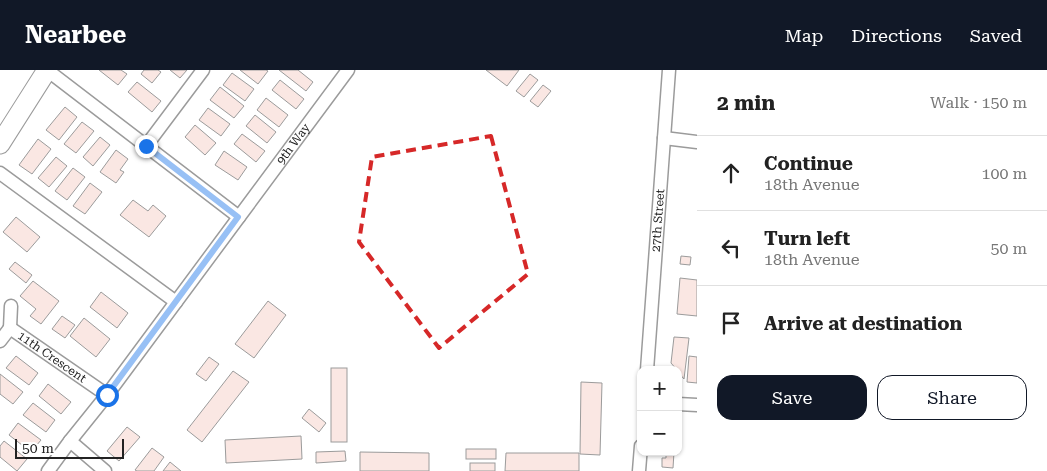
<!DOCTYPE html>
<html lang="en">
<head>
<meta charset="utf-8">
<style>
  body { margin:0; font-family:"Roboto Serif",serif; background:#f2f2f2; color:#222 }
  .controls { position:absolute; right:15px; bottom:15px; display:grid; overflow:hidden; border-radius:10px; box-shadow:0 1px 4px #0004 }
  .controls button { width:45px; height:45px; display:grid; place-items:center; padding:0; border:0; border-bottom:1px solid #e0e0e0; background:#fff; color:#222; font:25px sans-serif }
  .scale { position:absolute; left:15px; bottom:12px; width:109px; box-sizing:border-box; padding-left:5px; border:2px solid #222; border-top:0; font-size:14px; line-height:18px; white-space:nowrap; color:#222; -webkit-text-stroke:4px #fff; paint-order:stroke }
  .stop { position:absolute; width:15px; height:15px; margin:-11px; border:4px solid #1a73e8; border-radius:50%; background:#fff }
  .stop.end { background:#1a73e8; border-color:#fff; box-shadow:0 1px 5px #0008 }
  .list { margin:0; padding:0; list-style:none }
  h2 { display:flex; justify-content:space-between; align-items:center; height:65px; margin:0; padding:0 20px; font-size:21px }
  h2 small { font-size:16px; font-weight:400; color:#767676 }
  .list li { display:grid; grid-template-columns:32px 1fr auto; gap:15px; align-items:center; box-sizing:border-box; height:75px; padding:0 20px; border-top:1px solid #e0e0e0 }
  .list b { display:block; font-size:19px; white-space:nowrap }
  .list p { margin:0; font-size:16px; white-space:nowrap; color:#767676 }
  .list em { font-size:16px; font-style:normal; color:#767676 }
  .actions { display:flex; gap:10px; padding:15px 20px }
  .actions a { flex:1; padding:11px 0; border:1px solid #111827; border-radius:15px; text-align:center; font-size:18px; color:#111827 }
  .actions .main { background:#111827; color:#fff }
  .icon { flex:none; width:28px; height:28px; fill:none; stroke:currentColor; stroke-width:2; stroke-linecap:round; stroke-linejoin:round }
  .map { position:relative; flex:none; width:697px; height:401px; overflow:hidden }
  header { display:flex; align-items:center; gap:30px; box-sizing:border-box; height:70px; padding:0 25px; background:#111827; color:#fff }
  header strong { font-size:24px }
  nav { display:flex; gap:28px; margin-inline-start:auto; font-size:18px }
  main { display:flex }
  aside { flex:1; background:#fff }
  .map>svg:first-child { display:block }
</style>
</head>
<body>
<header>
<strong>Nearbee</strong>
<nav><a>Map</a><a>Directions</a><a>Saved</a></nav>
</header>
<main>
<div class="map">
<svg width="697" height="401" viewBox="0 0 697 401">
  <rect width="100%" height="100%" fill="#fff"/>
  <g fill="#f3c9c0" stroke="#222">
    <polygon points="99,0 121,0 127,4 118,15"/>
    <polygon points="144,0 158,0 161,2 152,13 141,4"/>
    <polygon points="170,0 187,0 180,8"/>
    <polygon points="240,0 266,0 268,1 258,14"/>
    <polygon points="279,0 298,0 313,12 306,21"/>
    <polygon points="486,0 519,0 507,16"/>
    <polygon points="232,3 254,19 245,31 223,15"/>
    <polygon points="530,4 538,10 524,27 516,21"/>
    <polygon points="280,10 304,29 296,39 272,20"/>
    <polygon points="137,12 161,31 152,42 128,22"/>
    <polygon points="543,15 551,21 538,37 530,31"/>
    <polygon points="220,17 244,36 234,48 210,30"/>
    <polygon points="266,28 288,45 279,57 257,40"/>
    <polygon points="65,37 77,47 59,70 46,60"/>
    <polygon points="208,38 230,54 221,66 199,50"/>
    <polygon points="255,45 276,62 267,73 246,56"/>
    <polygon points="82,52 94,61 76,83 64,74"/>
    <polygon points="195,55 216,73 205,85 185,67"/>
    <polygon points="242,64 265,81 256,92 234,74"/>
    <polygon points="100,67 110,75 93,96 83,87"/>
    <polygon points="38,69 51,79 32,104 19,95"/>
    <polygon points="116,80 128,89 120,100 124,102 116,113 100,102"/>
    <polygon points="224,81 247,97 238,110 215,95"/>
    <polygon points="56,87 67,96 49,117 38,108"/>
    <polygon points="73,98 85,107 67,130 55,121"/>
    <polygon points="90,113 102,122 85,144 73,136"/>
    <polygon points="133,130 148,141 153,135 166,146 149,167 120,145"/>
    <polygon points="16,147 40,167 27,182 3,162"/>
    <polygon points="681,186 691,187 690,195 680,194"/>
    <polygon points="15,192 32,205 26,213 9,199"/>
    <polygon points="680,208 697,210 697,246 677,244"/>
    <polygon points="33,211 59,231 41,254 30,246 36,239 20,226"/>
    <polygon points="101,222 128,243 117,258 90,237"/>
    <polygon points="268,231 286,245 254,288 235,274"/>
    <polygon points="62,246 75,255 65,268 52,259"/>
    <polygon points="84,248 110,269 96,287 70,266"/>
    <polygon points="674,267 689,268 684,309 678,302 678,300 677,300 671,293"/>
    <polygon points="16,286 38,303 29,315 6,298"/>
    <polygon points="689,286 697,287 697,313 687,312"/>
    <polygon points="209,287 219,294 206,311 196,304"/>
    <rect x="331" y="298" width="16" height="74"/>
    <polygon points="233,301 249,312 202,372 187,360"/>
    <polygon points="0,304 23,322 13,334 0,324"/>
    <polygon points="581,312 602,313 600,385 580,384"/>
    <polygon points="48,314 71,332 61,344 39,326"/>
    <polygon points="33,333 55,350 46,362 23,345"/>
    <polygon points="309,339 326,353 319,362 302,348"/>
    <polygon points="18,353 41,370 31,382 9,365"/>
    <polygon points="127,357 140,367 119,391 107,381"/>
    <polygon points="301,366 302,389 226,393 225,370"/>
    <polygon points="4,371 27,389 17,401 0,387 0,376"/>
    <polygon points="152,378 164,387 154,401 137,401 135,400"/>
    <rect x="466" y="379" width="30" height="10"/>
    <polygon points="345,381 346,391 316,393 316,382"/>
    <polygon points="360,382 429,383 429,401 360,401"/>
    <polygon points="666,382 674,382 673,398 662,397 662,388 666,388"/>
    <polygon points="506,383 579,383 579,401 505,401"/>
    <polygon points="170,392 181,401 163,401"/>
    <rect x="470" y="393" width="25" height="8"/>
  </g>
  <g fill="none" stroke-linecap="round" stroke-linejoin="round">
    <g stroke="#222" stroke-width="15">
      <g id="street">
        <polyline points="47,0 239,147 107,325 70,371 48,401"/>
        <polyline points="664,68 697,72"/>
        <polyline points="146,76 203,0"/>
        <polyline points="0,103 176,232"/>
        <path id="s1" d="M239,147L348,0"/>
        <path id="s2" d="M10,258L107,325"/>
        <polyline points="10,258 11,236"/>
        <polyline points="0,271 10,258"/>
        <path id="s3" d="M647,300L669,0"/>
        <polyline points="678,334 697,335"/>
        <polyline points="70,371 105,401"/>
        <polyline points="639,401 641,376"/>
      </g>
    </g>
    <g stroke="#222" stroke-width="21">
      <polyline id="secondary" points="0,74 47,0"/>
    </g>
    <use href="#street" stroke="#fff" stroke-width="12"/>
    <use href="#secondary" stroke="#fff" stroke-width="19"/>
  </g>
  <g fill="none" stroke-linecap="round" stroke-linejoin="round">
    <polyline stroke="#1a73e8" stroke-width="6" points="107,325 238,147 146,76"/>
  </g>
  <path d="M0 0H697V401H0ZM491,66L528,204L439,278L359,172L372,87Z" fill="#fff" fill-opacity=".55" fill-rule="evenodd"/>
  <path fill="none" stroke="#d62828" stroke-width="4" stroke-dasharray="10 6" stroke-linejoin="round" d="M491,66L528,204L439,278L359,172L372,87Z"/>
  <g text-anchor="middle" stroke-width="4" stroke-linejoin="round" paint-order="stroke">
    <g font-size="12" fill="#222" stroke="#fff">
      <text dy="4" stroke="none"><textPath href="#s1" startOffset="91">9th Way</textPath></text>
      <text dy="4" stroke="none"><textPath href="#s3" startOffset="150">27th Street</textPath></text>
      <text dy="4" stroke="none"><textPath href="#s2" startOffset="51">11th Crescent</textPath></text>
    </g>
  </g>
</svg>
<div class="controls">
<button>+</button>
<button>−</button>
</div>
<div class="scale">50 m</div>
<div class="stop" style="left:107px;top:325px"></div>
<div class="stop end" style="left:146px;top:76px"></div>
</div>
<aside>
<h2>2 min<small>Walk · 150 m</small></h2>
<ul class="list">
<li><svg class="icon" aria-label="ahead" viewBox="0 0 24 24"><path d="M12 20V5M6 11l6-6 6 6"/></svg><div><b>Continue</b><p>18th Avenue</p></div><em>100 m</em></li>
<li><svg class="icon" aria-label="left" viewBox="0 0 24 24"><path d="M17 20v-9H6M10 6l-5 5 5 5"/></svg><div><b>Turn left</b><p>18th Avenue</p></div><em>50 m</em></li>
<li><svg class="icon" aria-label="arrive" viewBox="0 0 24 24"><path d="M6 21V4h12l-3 4 3 4H6"/></svg><div><b>Arrive at destination</b></div></li>
</ul>
<div class="actions"><a class="main">Save</a><a>Share</a></div>
</aside>
</main>
</body>
</html>
